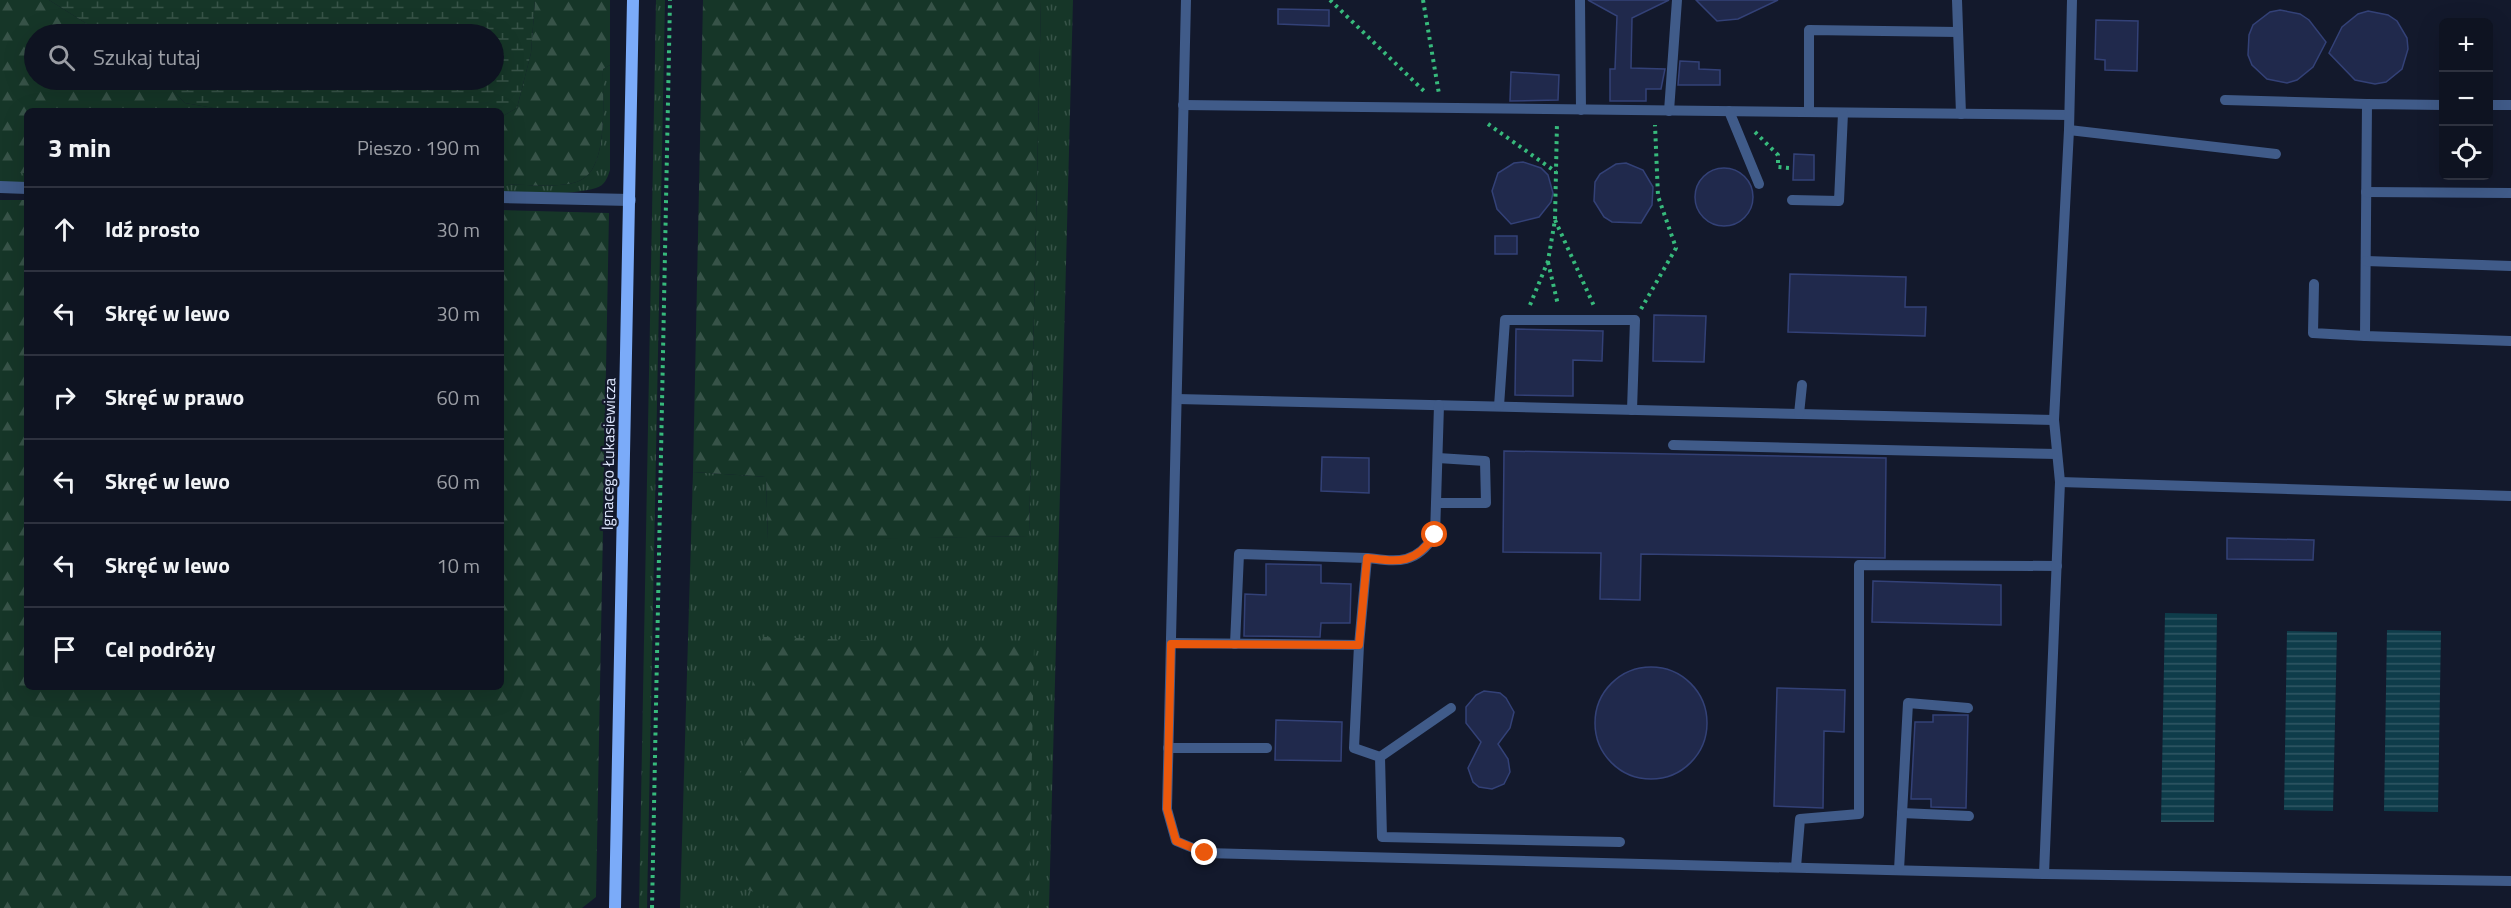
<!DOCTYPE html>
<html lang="pl">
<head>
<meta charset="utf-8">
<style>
  body { margin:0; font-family:"Titillium Web",sans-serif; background:#1c202e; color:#f1f3f6 }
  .controls { position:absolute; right:18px; top:18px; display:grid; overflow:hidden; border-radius:9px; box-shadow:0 6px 24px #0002 }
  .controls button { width:54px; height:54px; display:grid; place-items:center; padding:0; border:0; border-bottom:2px solid #2e323f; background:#0e1321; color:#f1f3f6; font:30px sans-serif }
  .stop { position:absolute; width:18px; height:18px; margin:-14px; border:4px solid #ea580c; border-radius:50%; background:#fff }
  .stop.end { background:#ea580c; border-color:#fff; box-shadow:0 2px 6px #0008 }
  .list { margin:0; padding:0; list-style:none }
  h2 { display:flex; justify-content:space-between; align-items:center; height:78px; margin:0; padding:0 24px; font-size:26px }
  h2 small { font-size:20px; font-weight:400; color:#9b9ea5 }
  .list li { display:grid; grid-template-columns:39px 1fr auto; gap:18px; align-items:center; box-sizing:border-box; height:84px; padding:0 24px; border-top:2px solid #2e323f }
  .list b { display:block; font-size:22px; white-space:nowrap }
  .list em { font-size:20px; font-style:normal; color:#9b9ea5 }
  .icon { flex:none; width:33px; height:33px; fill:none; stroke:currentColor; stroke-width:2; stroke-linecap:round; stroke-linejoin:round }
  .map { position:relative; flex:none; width:2511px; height:908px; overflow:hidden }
  .search { position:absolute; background:#0e1321; box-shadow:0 6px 24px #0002; left:24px; top:24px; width:480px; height:66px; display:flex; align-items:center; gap:15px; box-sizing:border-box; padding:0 21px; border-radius:33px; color:#9b9ea5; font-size:22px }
  .panel { position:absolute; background:#0e1321; box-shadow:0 6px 24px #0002; left:24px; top:108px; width:480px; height:582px; border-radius:9px }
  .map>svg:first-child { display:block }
</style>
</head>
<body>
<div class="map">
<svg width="2511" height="908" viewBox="0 0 2511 908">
  <defs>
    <pattern id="grass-tufts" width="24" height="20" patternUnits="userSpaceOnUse" patternTransform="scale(1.5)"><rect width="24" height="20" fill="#163628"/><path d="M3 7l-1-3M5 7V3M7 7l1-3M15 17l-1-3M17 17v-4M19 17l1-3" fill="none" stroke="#375348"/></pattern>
    <pattern id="forest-firs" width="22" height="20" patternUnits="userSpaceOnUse" patternTransform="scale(1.5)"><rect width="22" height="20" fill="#163628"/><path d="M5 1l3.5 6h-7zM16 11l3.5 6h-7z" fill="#375348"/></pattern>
    <pattern id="wetland-marsh" width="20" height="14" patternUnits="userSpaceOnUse" patternTransform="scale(1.5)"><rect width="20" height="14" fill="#163628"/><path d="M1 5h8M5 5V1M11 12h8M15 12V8" fill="none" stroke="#375348"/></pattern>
    <pattern id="water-rules" width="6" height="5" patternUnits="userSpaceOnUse" patternTransform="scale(1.5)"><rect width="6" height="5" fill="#0e3c4a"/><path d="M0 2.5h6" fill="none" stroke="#315865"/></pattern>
  </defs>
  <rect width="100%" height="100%" fill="#13192c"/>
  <g fill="url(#grass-tufts)">
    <polygon points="656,0 665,0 647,908 639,908"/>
    <polygon points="1041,0 1073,0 1049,908 680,908 693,472 766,477 768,540 1029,536"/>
    <path d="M610,65V170C607,179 605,185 596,188C570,196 529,192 501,193V184C522,184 560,189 579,181C610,169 602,97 603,69Z"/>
    <polygon points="0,173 27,173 27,183 0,182"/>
  </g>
  <g fill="url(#forest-firs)">
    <polygon points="0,0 49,0 103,34 34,34 34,80 163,80 185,103 231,111 27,111 27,173 0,173"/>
    <path d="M535,0H610V65L603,69C602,97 610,169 579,181C560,189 522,184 501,184V117L517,108L531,53Z"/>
    <polygon points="703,0 1041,0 1029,536 768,541 766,477 693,472"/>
    <polygon points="0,200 27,200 27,687 501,687 501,210 609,213 596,897 582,908 0,908"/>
    <polygon points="764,637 1034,646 1029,908 771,908 770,896 736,887 735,820 757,647"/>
  </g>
  <polygon fill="url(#wetland-marsh)" points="49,0 535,0 531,53 517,108 501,117 501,111 231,111 185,103 163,80 494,80 494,34 103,34"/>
  <g fill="url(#water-rules)">
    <polygon points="2165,613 2217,614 2214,822 2161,822"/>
    <polygon points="2387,630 2441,631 2438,812 2384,811"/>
    <polygon points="2287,631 2337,632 2333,811 2284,810"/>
  </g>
  <g fill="#20294c" stroke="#334177" stroke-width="1.5">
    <polygon points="1588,0 1669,0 1632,18 1631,68 1665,69 1661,89 1646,89 1646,101 1610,101 1610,69 1615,69 1617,16"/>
    <polygon points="1696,0 1778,0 1738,19 1717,21"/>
    <polygon points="1278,9 1329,10 1329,26 1278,24"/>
    <polygon points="2280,10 2300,14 2309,20 2326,42 2313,67 2297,80 2287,83 2267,79 2252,65 2248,55 2249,35 2253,25 2270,12"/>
    <polygon points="2368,11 2388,15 2397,21 2407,38 2408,49 2402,69 2386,82 2375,84 2355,80 2329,53 2342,27 2358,14"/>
    <polygon points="2096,20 2138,21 2137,71 2105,70 2105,60 2095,59"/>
    <polygon points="1680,61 1699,62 1699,69 1720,70 1720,85 1678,85"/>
    <polygon points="1511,72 1559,75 1558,100 1510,101"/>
    <polygon points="1794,154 1814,155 1814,180 1793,180"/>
    <polygon points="1523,162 1541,168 1548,175 1553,193 1551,202 1539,217 1511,224 1497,209 1492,191 1498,173 1514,163"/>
    <polygon points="1626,163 1643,170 1653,187 1652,205 1641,223 1612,222 1604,217 1594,201 1595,182 1600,174 1616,164"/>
    <circle cx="1724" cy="197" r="29"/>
    <rect x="1495" y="236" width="22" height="18"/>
    <polygon points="1790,274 1906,277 1905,307 1926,307 1925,336 1788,332"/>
    <polygon points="1654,315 1706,316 1704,362 1653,361"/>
    <polygon points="1516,329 1603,331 1602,361 1573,360 1573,396 1515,395"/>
    <polygon points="1504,451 1886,458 1885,558 1641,554 1640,600 1600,599 1601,553 1503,552"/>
    <polygon points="1322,457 1369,458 1369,493 1321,491"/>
    <polygon points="2227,538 2314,540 2313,560 2227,559"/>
    <polygon points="1266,564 1321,565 1321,583 1351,584 1350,623 1321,623 1320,637 1244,636 1245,594 1266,595"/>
    <polygon points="1873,581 2001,585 2001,625 1872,622"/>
    <circle cx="1651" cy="723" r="56"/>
    <polygon points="1777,688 1845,690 1844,732 1824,731 1823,808 1774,806"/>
    <polygon points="1484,691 1500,693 1506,698 1514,712 1510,728 1498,744 1508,759 1510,772 1504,784 1492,789 1479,787 1473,782 1468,768 1481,742 1466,723 1466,707 1476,695"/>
    <polygon points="1933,715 1968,715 1966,808 1931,807 1931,799 1911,799 1915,722 1933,722"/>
    <polygon points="1276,720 1342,722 1341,761 1275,760"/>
  </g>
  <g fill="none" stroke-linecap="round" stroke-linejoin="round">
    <g stroke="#37ba7c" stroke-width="4" stroke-dasharray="3 4.5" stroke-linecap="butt">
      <polyline points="1330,0 1425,92"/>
      <polyline points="1423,0 1439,94"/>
      <polyline points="1488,124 1556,172"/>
      <polyline points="1755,132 1778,155 1778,167 1790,168"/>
      <polyline points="1555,220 1594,306"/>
      <polyline points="1548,262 1558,305"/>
      <polyline points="1530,305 1548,261 1555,220 1557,122"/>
      <polyline points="1641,309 1676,248 1658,196 1655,125"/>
      <polyline points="652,908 670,0"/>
    </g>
    <g stroke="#405b89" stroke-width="10">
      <polyline points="1186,0 1167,809 1176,841 1205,853 2044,874 2511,881"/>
      <polyline points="1580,0 1581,110"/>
      <polyline points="1957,0 1961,114"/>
      <polyline points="2225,100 2367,104"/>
      <polyline points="1183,105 2069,115"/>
      <polyline points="2444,105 2367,104 2365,336 2511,341"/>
      <polyline points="2488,105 2511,105"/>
      <polyline points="1669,111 1677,0"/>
      <polyline points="1729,111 1759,184"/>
      <polyline points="1809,112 1809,30 1958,32"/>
      <polyline points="2069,130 2276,154"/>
      <polyline points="2366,192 2511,193"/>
      <polyline points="1792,200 1839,201 1843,113"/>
      <polyline points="2366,261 2511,266"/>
      <polyline points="2314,284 2313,333 2365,336"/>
      <polyline points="1177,399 2054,420"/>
      <polyline points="1499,406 1505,320 1635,320 1632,410"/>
      <polyline points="1799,414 1802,385"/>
      <polyline points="1673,445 2057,454"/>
      <polyline points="2060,482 2511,496"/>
      <polyline points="1436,503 1486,503 1485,461 1438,458"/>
      <path d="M1367,558C1400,562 1416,564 1435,535L1439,405"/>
      <polyline points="1171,643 1359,645 1354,748 1380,757 1382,837 1620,842"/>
      <polyline points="1235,644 1239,554 1367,558 1359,645"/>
      <polyline points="1168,748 1267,748"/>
      <polyline points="1380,757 1451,708"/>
      <polyline points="1902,813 1969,816"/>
      <polyline points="1796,867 1800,819 1859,814 1859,565 2057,566"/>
      <polyline points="1899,870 1908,703 1968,708"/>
      <polyline points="2044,874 2060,482 2054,420 2069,130 2072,0"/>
    </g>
    <g stroke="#405b89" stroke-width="12">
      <polyline points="0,187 27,188"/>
      <polyline points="501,197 630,200"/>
    </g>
    <polyline stroke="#7babf9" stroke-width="12" points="615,908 633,0"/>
  </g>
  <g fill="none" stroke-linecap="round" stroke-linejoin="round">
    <path stroke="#ea580c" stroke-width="8" d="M1205,853L1176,841L1167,809L1171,644L1359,645L1367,558C1400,562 1415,564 1435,535"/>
  </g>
  <g text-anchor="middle" stroke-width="4.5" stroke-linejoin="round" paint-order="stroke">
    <g font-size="16" fill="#dfe8fe" stroke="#13192c">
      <text transform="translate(608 454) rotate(-89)" y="6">Ignacego Łukasiewicza</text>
    </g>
  </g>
</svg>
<div class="controls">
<button>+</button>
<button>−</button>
<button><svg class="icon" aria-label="locate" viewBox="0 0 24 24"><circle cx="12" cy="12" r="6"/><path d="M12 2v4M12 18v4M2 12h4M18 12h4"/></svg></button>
</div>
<div class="stop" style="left:1435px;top:535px"></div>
<div class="stop end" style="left:1205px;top:853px"></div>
<div class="search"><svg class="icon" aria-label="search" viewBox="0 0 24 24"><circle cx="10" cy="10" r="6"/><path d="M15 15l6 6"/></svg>Szukaj tutaj</div>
<section class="panel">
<h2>3 min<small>Pieszo · 190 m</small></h2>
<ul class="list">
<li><svg class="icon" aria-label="ahead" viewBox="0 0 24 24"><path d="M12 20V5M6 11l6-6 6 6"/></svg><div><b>Idź prosto</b></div><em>30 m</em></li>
<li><svg class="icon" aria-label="left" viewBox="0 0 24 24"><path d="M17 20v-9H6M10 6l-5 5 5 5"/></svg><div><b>Skręć w lewo</b></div><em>30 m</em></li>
<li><svg class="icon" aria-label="right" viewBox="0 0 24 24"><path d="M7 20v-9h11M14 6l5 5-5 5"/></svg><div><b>Skręć w prawo</b></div><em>60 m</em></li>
<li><svg class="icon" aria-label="left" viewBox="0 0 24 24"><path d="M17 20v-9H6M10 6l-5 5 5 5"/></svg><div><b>Skręć w lewo</b></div><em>60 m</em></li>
<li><svg class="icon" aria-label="left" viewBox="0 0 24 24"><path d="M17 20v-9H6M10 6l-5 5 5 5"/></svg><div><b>Skręć w lewo</b></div><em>10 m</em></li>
<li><svg class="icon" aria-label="arrive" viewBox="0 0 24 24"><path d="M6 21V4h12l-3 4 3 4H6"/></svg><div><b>Cel podróży</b></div></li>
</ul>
</section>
</div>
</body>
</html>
